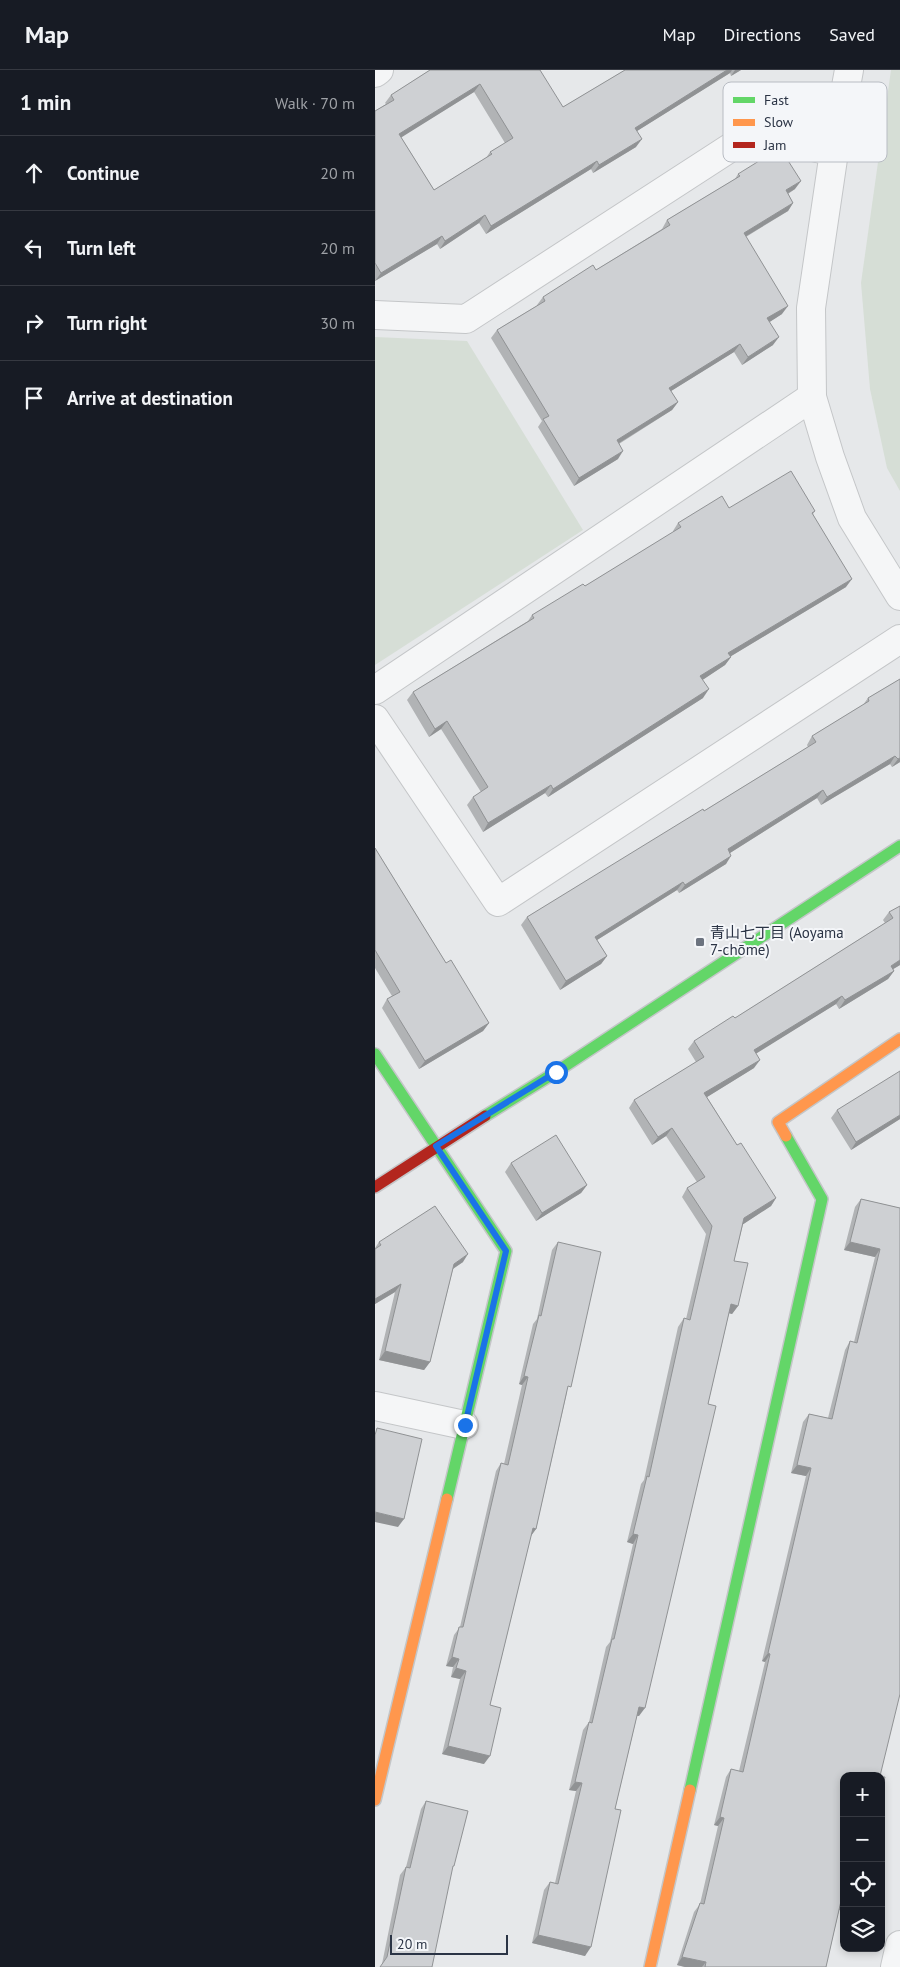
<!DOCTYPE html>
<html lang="en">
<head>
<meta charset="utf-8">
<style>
  body { margin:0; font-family:"PT Sans","Noto Sans JP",sans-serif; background:#20242c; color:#f1f3f6 }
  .controls { position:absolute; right:15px; bottom:15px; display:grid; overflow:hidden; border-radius:10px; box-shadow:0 2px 8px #0003 }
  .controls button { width:45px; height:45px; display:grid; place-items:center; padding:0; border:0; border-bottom:1px solid #363941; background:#171b24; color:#f1f3f6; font:25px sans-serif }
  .scale { position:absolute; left:15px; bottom:12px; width:118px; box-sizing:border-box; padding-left:5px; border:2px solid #2b3445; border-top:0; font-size:14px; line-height:18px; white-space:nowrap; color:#2b3445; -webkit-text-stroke:4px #f4f6f9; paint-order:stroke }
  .stop { position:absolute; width:15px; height:15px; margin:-11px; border:4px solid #1a73e8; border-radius:50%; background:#fff }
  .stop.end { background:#1a73e8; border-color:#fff; box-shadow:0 1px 5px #0008 }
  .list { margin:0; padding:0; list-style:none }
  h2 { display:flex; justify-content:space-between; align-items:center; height:65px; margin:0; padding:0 20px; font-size:21px }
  h2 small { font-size:16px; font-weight:400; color:#9ea1a6 }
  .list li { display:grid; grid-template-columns:32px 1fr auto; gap:15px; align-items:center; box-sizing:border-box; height:75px; padding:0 20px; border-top:1px solid #363941 }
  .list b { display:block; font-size:19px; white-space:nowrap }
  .list em { font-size:16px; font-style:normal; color:#9ea1a6 }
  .icon { flex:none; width:28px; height:28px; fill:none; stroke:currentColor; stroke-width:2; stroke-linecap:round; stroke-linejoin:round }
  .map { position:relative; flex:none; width:525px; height:1897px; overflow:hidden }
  header { display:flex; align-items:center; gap:30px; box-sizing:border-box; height:70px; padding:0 25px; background:#171b24; border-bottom:1px solid #363941 }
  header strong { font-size:24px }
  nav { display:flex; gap:28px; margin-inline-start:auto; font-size:18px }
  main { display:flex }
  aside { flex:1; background:#171b24 }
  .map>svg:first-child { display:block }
</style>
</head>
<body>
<header>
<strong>Map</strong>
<nav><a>Map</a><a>Directions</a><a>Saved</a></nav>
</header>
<main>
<aside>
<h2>1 min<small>Walk · 70 m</small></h2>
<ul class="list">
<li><svg class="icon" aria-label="ahead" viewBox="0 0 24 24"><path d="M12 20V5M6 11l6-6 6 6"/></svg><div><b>Continue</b></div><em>20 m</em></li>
<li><svg class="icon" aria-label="left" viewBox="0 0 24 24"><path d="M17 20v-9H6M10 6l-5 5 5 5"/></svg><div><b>Turn left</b></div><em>20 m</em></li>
<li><svg class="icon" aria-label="right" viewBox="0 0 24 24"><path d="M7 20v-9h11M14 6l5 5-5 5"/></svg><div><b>Turn right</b></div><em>30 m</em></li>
<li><svg class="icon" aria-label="arrive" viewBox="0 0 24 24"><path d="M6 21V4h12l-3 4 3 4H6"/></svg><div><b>Arrive at destination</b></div></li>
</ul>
</aside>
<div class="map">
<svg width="525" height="1897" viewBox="0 0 525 1897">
  <rect width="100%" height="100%" fill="#e6e8ea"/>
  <g fill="#d6ded6">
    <polygon points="516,0 525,0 525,421 512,398 495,319 486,213"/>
    <polygon points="0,267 92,271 208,460 0,595"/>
  </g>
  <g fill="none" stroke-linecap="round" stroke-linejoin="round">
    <g stroke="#c4c6c8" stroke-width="30">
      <g id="street">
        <polyline points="474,0 459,82 436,238 437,327 455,387 477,448 525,526"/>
        <polyline points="0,3 4,0"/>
        <polyline points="0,245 91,249 378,63 459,82"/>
        <polyline points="0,620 437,327"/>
        <polyline points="0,649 123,832 525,569"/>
        <polyline points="0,1336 89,1355"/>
        <polyline points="520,1897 525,1875"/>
      </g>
    </g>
    <g stroke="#c4c6c8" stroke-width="14">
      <g id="fast">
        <polyline points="0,984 131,1181 72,1429"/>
        <polyline points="110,1046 181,1002 525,776"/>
        <polyline points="315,1720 447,1129 411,1066"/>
      </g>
    </g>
    <g stroke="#c4c6c8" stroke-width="14">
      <g id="slow">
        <polyline points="411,1066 403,1052 525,969"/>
        <polyline points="0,1730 72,1429"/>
        <polyline points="275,1897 315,1720"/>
      </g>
    </g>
    <g stroke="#c4c6c8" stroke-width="14">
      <polyline id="jam" points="0,1117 110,1046"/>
    </g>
    <use href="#street" stroke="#f5f6f7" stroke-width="28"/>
    <use href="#fast" stroke="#63d668" stroke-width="11"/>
    <use href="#slow" stroke="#ff974d" stroke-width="11"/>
    <use href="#jam" stroke="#b3261e" stroke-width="11"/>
  </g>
  <g fill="#b1b3b5" fill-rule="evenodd">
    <path d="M55,0L188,37L250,0H366L356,6L355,3L262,61L261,77L218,103L216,99L111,164L104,153L65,179L62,174L0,211V41L11,34L10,33L16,25ZM99,22L130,73L115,82L111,88L59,120L26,67Z"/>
    <polygon points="363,104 420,119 413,124 418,133 413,141 371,167 407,244 394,252 398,275 367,295 359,282 296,321 303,332 297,340 244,374 243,389 199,416 163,357 167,351 116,268 122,260 163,235 162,235 168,227 221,200 287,159 292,150 360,109"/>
    <polygon points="354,438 440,441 438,444 471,517 356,586 356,587 350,595 327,610 328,628 173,727 170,723 108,762 92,735 98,727 106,722 66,659 54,667 32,630 38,622 153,551 157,545 210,516 299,462 298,461 303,453"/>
    <polygon points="525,609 525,692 517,697 515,694 446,735 442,728 355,783 351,794 304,823 302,820 222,870 232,886 226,894 185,920 146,855 152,847 329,741 433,677 432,675 437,666 488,635 493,628"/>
    <polygon points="0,778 71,893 114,953 108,961 44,999 7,938 12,929 17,926 0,898"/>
    <polygon points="525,836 525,895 518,899 519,901 513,909 464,939 461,934 381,983 379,998 332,1027 362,1075 401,1128 396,1136 368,1154 359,1191 363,1236 357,1244 354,1243 333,1334 264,1646 262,1646 240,1739 210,1886 157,1873 169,1820 175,1812 180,1813 201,1721 194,1720 208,1660 214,1652 231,1577 235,1572 258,1474 252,1472 266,1414 269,1410 303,1257 309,1248 311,1249 331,1164 307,1127 312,1118 322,1112 291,1066 277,1075 254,1038 259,1030 321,992 313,979 319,971 360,948 510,853 508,850 514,842"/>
    <polygon points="462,1040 525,1049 476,1080 456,1048"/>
    <polygon points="136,1093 212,1115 206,1123 161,1151 130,1102"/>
    <polygon points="486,1129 525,1138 469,1841 464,1840 451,1897 310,1897 302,1895 319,1842 325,1834 343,1756 339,1755 351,1707 356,1699 364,1701 390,1592 387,1591 431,1406 416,1403 428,1352 434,1344 453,1348 470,1280 475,1271 479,1272 500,1187 469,1180 480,1137"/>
    <polygon points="4,1172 88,1192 78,1199 55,1292 49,1300 4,1290 20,1222 0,1234 0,1178"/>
    <polygon points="183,1172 192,1322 161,1459 156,1466 115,1635 109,1694 67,1684 85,1609 76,1607 78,1597 71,1596 79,1565 85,1557 121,1401 126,1393 129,1394 147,1315 144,1314 158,1254 162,1249 177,1180"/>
    <polygon points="51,1731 77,1800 7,1894 25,1805 31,1797 46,1739"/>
  </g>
  <g fill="#909294">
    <polygon points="352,0 357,0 355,3 254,66 260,58"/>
    <polygon points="360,0 366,0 356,6"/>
    <polygon points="105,14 99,22 19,72 24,64"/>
    <polygon points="267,69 261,77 218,103 224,95"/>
    <polygon points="222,91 216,99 111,164 116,156"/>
    <polygon points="426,111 420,119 405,128 411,120"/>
    <polygon points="418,133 413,141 363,171 369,163"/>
    <polygon points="110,145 104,153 65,179 70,171"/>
    <polygon points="67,166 62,174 0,211 6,203"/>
    <polygon points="413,236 407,244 387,257 392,248"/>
    <polygon points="404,267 398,275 367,295 373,287"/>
    <polygon points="365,274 359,282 288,326 294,318"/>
    <polygon points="303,332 297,340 236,378 242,370"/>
    <polygon points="248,381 243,389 199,416 204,408"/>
    <polygon points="477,509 471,517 348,591 353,583"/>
    <polygon points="356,587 350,595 320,615 325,606"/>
    <polygon points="334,619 328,628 173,727 178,719"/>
    <polygon points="72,651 66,659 54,667 60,659"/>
    <polygon points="520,686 515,694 446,735 452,727"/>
    <polygon points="525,688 525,692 517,697 523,689"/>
    <polygon points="176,715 170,723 108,762 113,753"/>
    <polygon points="448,720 442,728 347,788 353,779"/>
    <polygon points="356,786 351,794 304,823 310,815"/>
    <polygon points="308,812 302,820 214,875 220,867"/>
    <polygon points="232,886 226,894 185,920 191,911"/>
    <polygon points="525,890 525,895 510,904 516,896"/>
    <polygon points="519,901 513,909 464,939 470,930"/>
    <polygon points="467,926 461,934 374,988 379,980"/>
    <polygon points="114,953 108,961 44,999 50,991"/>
    <polygon points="385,990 379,998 324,1032 329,1023"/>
    <polygon points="525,1045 525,1049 476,1080 481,1072"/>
    <polygon points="297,1058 291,1066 277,1075 283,1067"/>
    <polygon points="212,1115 206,1123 161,1151 167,1143"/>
    <polygon points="401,1128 396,1136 364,1157 369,1148"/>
    <polygon points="475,1172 505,1179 500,1187 469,1180"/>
    <polygon points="93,1184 88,1192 73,1202 79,1194"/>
    <polygon points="26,1214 20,1222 0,1234 0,1229"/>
    <polygon points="356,1234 363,1236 357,1244 350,1242"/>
    <polygon points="10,1281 55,1292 49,1300 4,1290"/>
    <polygon points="149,1306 153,1307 147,1315 144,1314"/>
    <polygon points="422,1395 436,1398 431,1406 416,1403"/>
    <polygon points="0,1442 29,1449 23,1457 0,1452"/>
    <polygon points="158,1458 161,1459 155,1467"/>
    <polygon points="258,1464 263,1465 258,1474 252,1472"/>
    <polygon points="393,1583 395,1584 390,1592 387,1591"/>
    <polygon points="77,1587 84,1589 78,1597 71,1596"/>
    <polygon points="81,1598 91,1601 85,1609 76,1607"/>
    <polygon points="264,1637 270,1638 264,1646 259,1645"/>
    <polygon points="73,1676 115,1686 109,1694 67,1684"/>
    <polygon points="200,1712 207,1713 201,1721 194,1720"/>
    <polygon points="345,1747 349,1748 343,1756 339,1755"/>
    <polygon points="466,1831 469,1832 469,1841 460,1839"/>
    <polygon points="163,1865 216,1877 210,1886 157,1873"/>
    <polygon points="307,1887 331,1892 327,1897 310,1897 302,1895"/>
  </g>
  <g fill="#ced0d3" stroke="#909294" fill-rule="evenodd">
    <path d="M55,0H165L188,37L250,0H352L260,58L267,69L224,95L222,91L116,156L110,145L70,171L67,166L6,203L0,193V41L19,30L16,25ZM105,14L138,68L115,82L117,84L59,120L24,64Z"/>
    <polygon points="405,78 426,111 411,120 418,133 369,163 413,236 392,248 404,267 373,287 365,274 294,318 303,332 242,370 248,381 204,408 168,349 174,346 122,260 170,231 168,227 218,195 221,200 295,155 292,150 365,106 363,104"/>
    <polygon points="416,401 440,441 437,443 477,509 353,583 356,587 325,606 334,619 178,719 176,715 113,753 98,727 113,717 72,651 60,659 38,622 159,548 157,545 208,514 210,516 306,457 303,453 347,426 354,438"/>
    <polygon points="525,609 525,688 523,689 520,686 452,727 448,720 353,779 356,786 310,815 308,812 220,867 232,886 191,911 152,847 328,739 329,741 441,672 437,666 494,631 493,628"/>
    <polygon points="0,778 71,893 76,890 114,953 50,991 12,929 25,922 0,880"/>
    <polygon points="525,836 525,890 516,896 519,901 470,930 467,926 379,980 385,990 329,1023 362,1075 366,1073 401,1128 369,1148 359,1191 373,1193 363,1236 356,1234 333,1334 341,1336 270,1638 264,1637 240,1739 246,1740 216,1877 163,1865 175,1812 183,1814 207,1713 200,1712 214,1652 217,1653 237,1569 239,1569 263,1465 258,1464 272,1406 274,1407 309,1248 315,1250 337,1156 312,1118 330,1107 297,1058 283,1067 259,1030 329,987 319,971 358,946 360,948 518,848 514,842"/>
    <polygon points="525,1001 525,1045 481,1072 462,1040"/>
    <polygon points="181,1065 212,1115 167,1143 136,1093"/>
    <polygon points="486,1129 525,1138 525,1624 505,1706 469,1706 469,1832 466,1831 451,1897 330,1897 331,1892 307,1887 325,1833 329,1834 349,1748 345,1747 356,1699 368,1702 395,1584 393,1583 436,1398 422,1395 434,1344 457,1349 475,1271 482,1273 505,1179 475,1172"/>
    <polygon points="60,1136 93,1184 79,1194 55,1292 10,1281 26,1214 0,1229 0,1179 6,1175 4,1172"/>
    <polygon points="183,1172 226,1182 196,1317 193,1316 161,1459 158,1458 115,1635 126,1638 115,1686 73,1676 91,1601 81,1598 84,1589 77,1587 84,1557 88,1557 126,1393 133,1395 153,1307 149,1306 164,1245 166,1246"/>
    <polygon points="2,1358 47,1369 29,1449 0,1442 0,1365"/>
    <polygon points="506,1707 510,1707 506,1721"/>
    <polygon points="51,1731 93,1741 79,1796 78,1796 57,1897 5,1897 12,1887 31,1797 35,1798"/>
  </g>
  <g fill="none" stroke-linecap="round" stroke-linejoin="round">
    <polyline stroke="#1a73e8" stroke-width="6" points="90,1355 131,1181 61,1076 181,1002"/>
  </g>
  <rect fill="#6c737f" stroke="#f4f6f9" stroke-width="2" x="320" y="867" width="10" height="10" rx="2.5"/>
  <g text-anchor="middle" stroke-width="4" stroke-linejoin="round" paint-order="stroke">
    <g font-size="15" fill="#2b3445" stroke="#f4f6f9" text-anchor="start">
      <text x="335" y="868">青山七丁目 (Aoyama<tspan x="335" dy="17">7-chōme)</tspan></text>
    </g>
  </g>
  <rect x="348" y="12" width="164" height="80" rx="8" fill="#f4f6f9" stroke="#b8bcc3" stroke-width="1"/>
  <rect x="358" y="27" width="22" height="6" fill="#63d668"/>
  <rect x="358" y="49" width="22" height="7" fill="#ff974d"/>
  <rect x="358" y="72" width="22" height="6" fill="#b3261e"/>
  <g font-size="14" fill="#2b3445">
    <text x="389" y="35">Fast</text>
    <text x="389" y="57">Slow</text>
    <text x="389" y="80">Jam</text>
  </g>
</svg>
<div class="controls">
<button>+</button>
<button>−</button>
<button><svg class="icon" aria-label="locate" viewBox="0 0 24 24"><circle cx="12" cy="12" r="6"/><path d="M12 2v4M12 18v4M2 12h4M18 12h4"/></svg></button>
<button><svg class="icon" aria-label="layers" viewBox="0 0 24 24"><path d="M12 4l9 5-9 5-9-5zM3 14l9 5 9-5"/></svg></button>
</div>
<div class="scale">20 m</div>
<div class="stop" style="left:181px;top:1002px"></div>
<div class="stop end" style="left:90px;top:1355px"></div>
</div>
</main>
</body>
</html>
